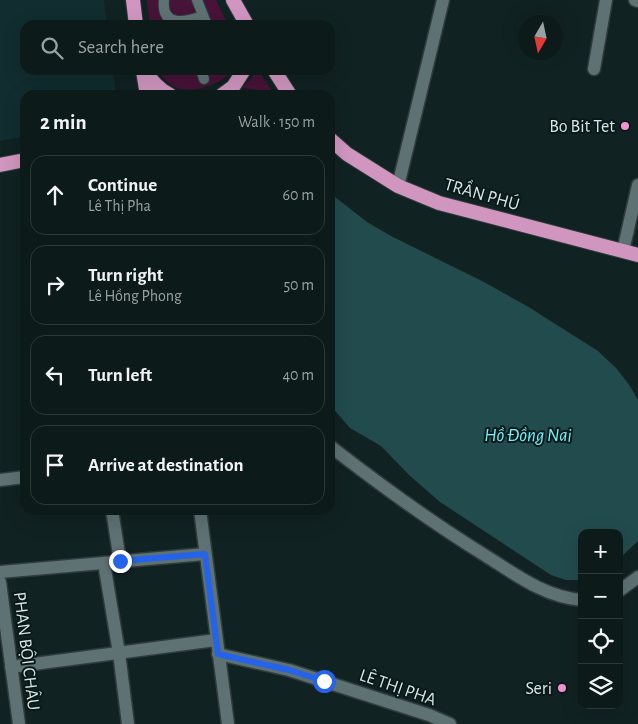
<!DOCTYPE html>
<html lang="en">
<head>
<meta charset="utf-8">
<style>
  body { margin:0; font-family:"Alegreya Sans",sans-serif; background:#1b2727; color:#f1f3f6 }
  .controls { position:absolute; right:15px; bottom:15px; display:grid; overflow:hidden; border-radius:10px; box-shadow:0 5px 20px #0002 }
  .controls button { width:45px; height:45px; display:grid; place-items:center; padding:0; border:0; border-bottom:1px solid #2d3839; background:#0d1a1a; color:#f1f3f6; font:25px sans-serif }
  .compass { position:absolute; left:518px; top:15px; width:45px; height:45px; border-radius:50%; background:#0d1a1a; box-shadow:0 5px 20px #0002; rotate:189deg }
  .stop { position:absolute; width:15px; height:15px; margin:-11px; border:4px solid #2563eb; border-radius:50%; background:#fff }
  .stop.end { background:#2563eb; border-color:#fff; box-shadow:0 1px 5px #0008 }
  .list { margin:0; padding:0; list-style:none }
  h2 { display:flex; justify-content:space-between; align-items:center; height:65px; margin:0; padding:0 20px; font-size:21px }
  h2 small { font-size:16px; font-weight:400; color:#9aa1a2 }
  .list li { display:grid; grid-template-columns:32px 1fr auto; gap:15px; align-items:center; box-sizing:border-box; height:80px; margin:0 10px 10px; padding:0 10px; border:1px solid #2d3839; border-radius:15px }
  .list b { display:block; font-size:19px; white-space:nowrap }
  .list p { margin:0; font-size:16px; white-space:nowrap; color:#9aa1a2 }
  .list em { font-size:16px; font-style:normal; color:#9aa1a2 }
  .icon { flex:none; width:28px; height:28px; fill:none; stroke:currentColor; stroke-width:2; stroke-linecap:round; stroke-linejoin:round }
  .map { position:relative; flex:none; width:638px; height:724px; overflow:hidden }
  .search { position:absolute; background:#0d1a1a; box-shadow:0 5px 20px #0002; left:20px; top:20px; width:315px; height:55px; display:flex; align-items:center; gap:12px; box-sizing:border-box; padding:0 18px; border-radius:15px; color:#9aa1a2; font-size:19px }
  .panel { position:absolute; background:#0d1a1a; box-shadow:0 5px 20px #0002; left:20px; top:90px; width:315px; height:425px; border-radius:15px }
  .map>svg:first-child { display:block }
</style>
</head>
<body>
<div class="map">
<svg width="638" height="724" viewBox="0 0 638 724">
  <rect width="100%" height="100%" fill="#112223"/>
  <polygon fill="#112d2f" points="0,0 104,0 107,25 25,25 25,70 113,70 116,95 25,95 25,136 0,141"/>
  <g fill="#471338">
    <polygon points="147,0 216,0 228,25 150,25"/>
    <path d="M157,70H233C223,84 191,95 175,87C167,83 162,76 157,70Z"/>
    <polygon points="256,70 258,70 273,92 242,88 251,79"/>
  </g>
  <polygon fill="#224b4e" points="330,193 367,222 391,236 484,282 527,306 598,351 617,369 630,386 638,400 638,541 619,559 619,533 582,533 582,580 566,580 551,575 440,502 409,475 381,446 350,428 330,405"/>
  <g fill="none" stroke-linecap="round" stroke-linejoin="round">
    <g stroke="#303b3c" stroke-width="12">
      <g id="pedestrian">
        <path d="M164,0C161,28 186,22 203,16"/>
        <polyline points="197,0 207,25"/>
        <polyline points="201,70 204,79"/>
      </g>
    </g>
    <g stroke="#303b3c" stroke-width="15">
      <g id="minor">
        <polyline points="635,0 638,1"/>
        <polyline points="594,69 606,0"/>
        <polyline points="398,186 443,0"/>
        <polyline points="623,251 638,185"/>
        <path d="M330,446C380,485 431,522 486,556C516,575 545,597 582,600"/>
        <polyline points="0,480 25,477"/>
        <polyline points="112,510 120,561"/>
        <polyline points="104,563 119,653 128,724"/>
        <polyline points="0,572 205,554"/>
        <polyline points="0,582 19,724"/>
        <polyline points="619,591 638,577"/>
        <polyline points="218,654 289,670 429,715 450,724"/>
        <polyline points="11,667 216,640"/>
      </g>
    </g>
    <g stroke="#303b3c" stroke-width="15">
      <polyline id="tertiary" points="200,510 228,724"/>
    </g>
    <g stroke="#303b3c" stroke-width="16">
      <g id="trunk">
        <polyline points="133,0 136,25"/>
        <polyline points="233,0 247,25"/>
        <path d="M145,70C151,81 159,89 170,95"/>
        <polyline points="274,70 290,95"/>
        <polyline points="143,71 147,95"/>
        <polyline points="222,95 233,87 244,70"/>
        <polyline points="330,139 347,154 398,186 439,203 638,255"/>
        <polyline points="0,165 25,160"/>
      </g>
    </g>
    <use href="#pedestrian" stroke="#5e7173" stroke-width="10"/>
    <use href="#minor" stroke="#5e7173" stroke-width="12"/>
    <use href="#tertiary" stroke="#5e7173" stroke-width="12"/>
    <use href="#trunk" stroke="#d096bf" stroke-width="14"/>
  </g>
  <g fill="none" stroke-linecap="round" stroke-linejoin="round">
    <polyline stroke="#2563eb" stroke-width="6" points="120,561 205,554 218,654 289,670 324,681"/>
  </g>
  <g fill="#f491d3" stroke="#08191a" stroke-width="2">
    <circle cx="625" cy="126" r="5"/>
    <circle cx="562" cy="688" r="5"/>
  </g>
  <g text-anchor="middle" stroke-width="4" stroke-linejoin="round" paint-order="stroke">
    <g font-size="18" fill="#d9e4e4" stroke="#08191a" text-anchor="end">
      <text x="615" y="132">Bo Bit Tet</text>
      <text x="552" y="694">Seri</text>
    </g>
    <g font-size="18" fill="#d9e4e4" stroke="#08191a">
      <text transform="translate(482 194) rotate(16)" y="6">TRẦN PHÚ</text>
      <text transform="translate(27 651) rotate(83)" y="6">PHAN BỘI CHÂU</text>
      <text transform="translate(398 687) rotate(19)" y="6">LÊ THỊ PHA</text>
    </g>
    <g font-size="19" font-style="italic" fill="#71f3fd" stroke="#08191a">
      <text x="528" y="441">Hồ Đồng Nai</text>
    </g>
  </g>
</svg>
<div class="controls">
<button>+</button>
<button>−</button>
<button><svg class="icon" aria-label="locate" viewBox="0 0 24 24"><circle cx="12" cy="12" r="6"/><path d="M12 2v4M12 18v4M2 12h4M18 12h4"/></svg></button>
<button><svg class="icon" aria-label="layers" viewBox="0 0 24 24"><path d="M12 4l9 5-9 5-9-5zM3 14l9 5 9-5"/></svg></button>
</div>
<svg class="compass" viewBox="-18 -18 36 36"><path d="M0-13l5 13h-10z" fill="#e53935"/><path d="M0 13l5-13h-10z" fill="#9aa1a2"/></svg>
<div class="stop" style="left:324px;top:681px"></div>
<div class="stop end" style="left:120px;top:561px"></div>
<div class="search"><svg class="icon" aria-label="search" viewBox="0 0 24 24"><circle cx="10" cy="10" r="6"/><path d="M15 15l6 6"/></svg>Search here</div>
<section class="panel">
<h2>2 min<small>Walk · 150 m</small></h2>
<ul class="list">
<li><svg class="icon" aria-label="ahead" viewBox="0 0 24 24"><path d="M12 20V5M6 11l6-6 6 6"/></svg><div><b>Continue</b><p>Lê Thị Pha</p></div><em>60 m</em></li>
<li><svg class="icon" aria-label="right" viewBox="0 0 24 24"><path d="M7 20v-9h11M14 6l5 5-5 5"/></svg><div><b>Turn right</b><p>Lê Hồng Phong</p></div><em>50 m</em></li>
<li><svg class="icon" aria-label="left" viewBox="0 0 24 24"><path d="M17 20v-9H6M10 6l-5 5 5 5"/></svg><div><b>Turn left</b></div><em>40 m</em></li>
<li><svg class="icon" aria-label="arrive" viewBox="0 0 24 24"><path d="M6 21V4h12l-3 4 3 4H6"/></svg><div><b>Arrive at destination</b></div></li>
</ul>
</section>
</div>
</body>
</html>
